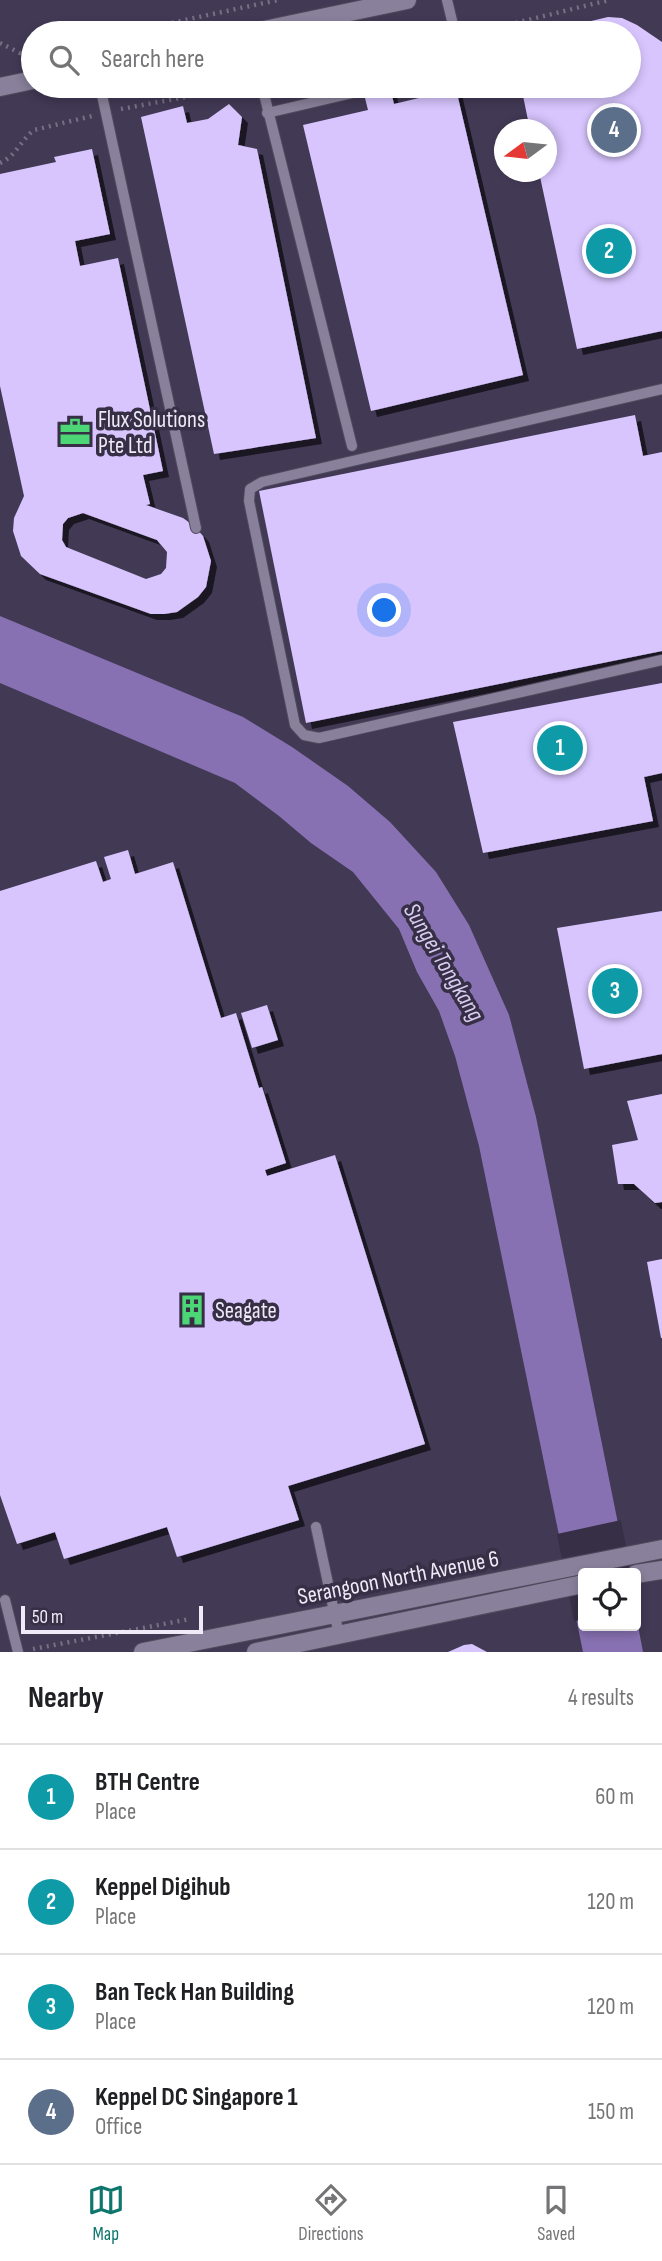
<!DOCTYPE html>
<html lang="en">
<head>
<meta charset="utf-8">
<style>
  body { margin:0; font-family:"Sofia Sans Condensed",sans-serif; background:#f6f6f6; color:#202124 }
  .controls { position:absolute; right:21px; bottom:21px; display:grid; overflow:hidden; border-radius:7px; box-shadow:0 4px 10px #0003 }
  .controls button { width:63px; height:63px; display:grid; place-items:center; padding:0; border:0; border-bottom:2px solid #e0e0e0; background:#fff; color:#202124; font:35px sans-serif }
  .compass { position:absolute; left:494px; top:119px; width:63px; height:63px; border-radius:50%; background:#fff; box-shadow:0 4px 10px #0003; rotate:255deg }
  .scale { position:absolute; left:21px; bottom:18px; width:182px; box-sizing:border-box; padding-left:7px; border:4px solid #eeeaf8; border-top:0; font-size:19px; line-height:24px; white-space:nowrap; color:#eeeaf8; -webkit-text-stroke:5px #372f46; paint-order:stroke }
  .you { position:absolute; left:385px; top:611px; width:24px; height:24px; margin:-18px; border:5px solid #fff; border-radius:50%; background:#1a73e8; box-shadow:0 0 0 10px #1a73e833 }
  .badge { display:grid; place-items:center; width:46px; height:46px; border-radius:50%; background:#0f766e; color:#fff; font-size:23px; font-weight:700 }
  .pin { position:absolute; translate:-50% -50%; border:4px solid #fff; box-shadow:0 2px 7px #0006 }
  .list { margin:0; padding:0; list-style:none }
  h2 { display:flex; justify-content:space-between; align-items:center; height:91px; margin:0; padding:0 28px; font-size:30px }
  h2 small { font-size:23px; font-weight:400; color:#757577 }
  .list li { display:grid; grid-template-columns:46px 1fr auto; gap:21px; align-items:center; box-sizing:border-box; height:105px; padding:0 28px; border-top:2px solid #e0e0e0 }
  .list b { display:block; font-size:26px; white-space:nowrap }
  .list p { margin:0; font-size:23px; white-space:nowrap; color:#757577 }
  .list em { font-size:23px; font-style:normal; color:#757577 }
  .icon { flex:none; width:38px; height:38px; fill:none; stroke:currentColor; stroke-width:2; stroke-linecap:round; stroke-linejoin:round }
  .map { position:relative; flex:none; width:662px; height:1652px; overflow:hidden }
  .search { position:absolute; background:#fff; box-shadow:0 4px 10px #0003; left:21px; right:21px; top:21px; height:77px; display:flex; align-items:center; gap:18px; box-sizing:border-box; padding:0 24px; border-radius:38px; color:#757577; font-size:26px }
  .sheet { height:511px; background:#fff }
  nav { display:flex; justify-content:space-around; align-items:center; box-sizing:border-box; height:98px; border-top:2px solid #e0e0e0; background:#fff; font-size:19px; color:#757577 }
  nav a { display:grid; justify-items:center; gap:4px }
  nav .on { color:#0f766e }
  .map>svg:first-child { display:block }
</style>
</head>
<body>
<div class="map">
<svg width="662" height="1652" viewBox="0 0 662 1652">
  <defs>
    <filter id="shadow"><feDropShadow dx="6" dy="6" stdDeviation="0" flood-color="#0009"/></filter>
  </defs>
  <rect width="100%" height="100%" fill="#372f46"/>
  <path fill="#423955" fill-rule="evenodd" d="M0,0H662V1652H0ZM33,33H629V86H33ZM504,130H546V172H504ZM583,1573H636V1626H583Z"/>
  <polygon fill="#8871b2" points="0,616 243,717 292,747 348,786 390,822 436,872 469,925 509,1015 536,1117 628,1573 583,1573 583,1626 636,1626 636,1615 643,1652 583,1652 479,1146 455,1056 439,1011 417,972 399,929 353,872 311,843 279,816 235,783 0,683"/>
  <polygon fill="#372f46" points="621,1520 631,1573 583,1573 583,1620 574,1621 557,1534"/>
  <g fill="#d8c5fe" fill-rule="evenodd" filter="url(#shadow)">
    <polygon points="608,17 622,18 637,25 662,42 662,331 577,349 539,172 546,172 546,130 530,130 521,86 629,86 629,33 541,33"/>
    <polygon points="390,88 394,104 456,89 523,375 371,411 303,125 368,110 364,94"/>
    <polygon points="229,104 242,117 238,145 257,149 316,438 214,454 141,117 183,106 187,123 208,119"/>
    <path d="M92,149L110,234L75,241L80,266L118,258L163,471L143,475L150,504L146,505L183,518L194,526L203,536L211,561L206,587L198,597L177,612L164,614H151L40,574L21,556L13,531L14,518L24,496L0,386V174L56,162L54,157ZM83,513L157,540L167,552L166,568L161,574L146,579L66,547L62,540L63,524L68,518Z"/>
    <polygon points="635,415 643,456 662,452 662,651 306,723 259,491"/>
    <polygon points="662,683 662,773 644,777 653,821 483,853 453,722"/>
    <polygon points="128,850 135,874 173,862 221,1018 236,1013 259,1088 262,1087 286,1163 265,1170 267,1176 335,1155 425,1444 288,1486 299,1520 177,1557 167,1527 64,1559 55,1532 17,1544 0,1495 0,891 96,861 103,882 111,879 104,857"/>
    <polygon points="662,911 662,1054 584,1069 557,928"/>
    <polygon points="267,1005 278,1040 252,1048 241,1013"/>
    <polygon points="662,1094 662,1202 655,1203 634,1184 618,1184 612,1145 638,1140 627,1101"/>
    <polygon points="662,1259 662,1338 661,1338 647,1262"/>
    <polygon points="472,1644 487,1652 448,1652 464,1645"/>
  </g>
  <g fill="none" stroke-linecap="round" stroke-linejoin="round">
    <g stroke="#514a5d" stroke-width="12">
      <g id="service">
        <polyline points="447,0 455,33"/>
        <polyline points="100,86 196,528"/>
        <polyline points="262,86 352,446"/>
        <polyline points="267,113 383,86"/>
        <polyline points="662,389 262,482 250,489 249,501 295,725 304,735 319,738 662,660"/>
        <polyline points="316,1527 339,1635"/>
        <polyline points="5,1600 18,1652"/>
      </g>
    </g>
    <g stroke="#514a5d" stroke-width="20">
      <g id="minor">
        <polyline points="250,33 407,0"/>
        <polyline points="0,87 33,80"/>
      </g>
    </g>
    <g stroke="#514a5d" stroke-width="20">
      <g id="tertiary">
        <polyline points="636,1574 662,1570"/>
        <polyline points="143,1652 662,1549"/>
        <polyline points="256,1652 583,1584"/>
      </g>
    </g>
    <g stroke="#767083" stroke-width="4.5" stroke-dasharray="2 5" stroke-linecap="butt">
      <polyline points="124,33 278,0"/>
      <polyline points="475,33 609,0"/>
      <polyline points="0,43 20,53 33,51"/>
      <polyline points="121,109 245,86"/>
      <path d="M0,163C16,156 21,140 34,130L92,116"/>
      <polyline points="33,1649 190,1619"/>
    </g>
    <use href="#service" stroke="#89819b" stroke-width="10"/>
    <use href="#minor" stroke="#89819b" stroke-width="18"/>
    <use href="#tertiary" stroke="#89819b" stroke-width="18"/>
  </g>
  <defs>
    <g id="office-bare" transform="scale(2.415)"><path d="M-6-3h4V-5.5h4V-3h4V5H-6ZM-1-4.5V-3h2v-1.5ZM-6 0V1H6V0Z" fill="#4cd676" stroke="#372f46" stroke-width="2.5" paint-order="stroke"/></g>
    <g id="building-bare" transform="scale(2.415)"><path d="M-4-6H4V6H1V3H-1V6H-4ZM-2.5-4.3h1.7v1.8h-1.7ZM.8-4.3h1.7v1.8H.8ZM-2.5-1h1.7V.8h-1.7ZM.8-1h1.7V.8H.8Z" fill="#4cd676" stroke="#372f46" stroke-width="2.5" paint-order="stroke"/></g>
  </defs>
  <g fill-rule="evenodd">
    <use href="#office-bare" x="75" y="432"/>
    <use href="#building-bare" x="192" y="1310"/>
  </g>
  <g text-anchor="middle" stroke-width="7" stroke-linejoin="round" paint-order="stroke">
    <g font-size="23" fill="#eeeaf8" stroke="#372f46" text-anchor="start">
      <text x="98" y="427">Flux Solutions<tspan x="98" dy="26">Pte Ltd</tspan></text>
      <text x="215" y="1318">Seagate</text>
    </g>
    <g font-size="23" fill="#eeeaf8" stroke="#372f46">
      <text transform="translate(398 1577) rotate(-11)" y="8">Serangoon North Avenue 6</text>
    </g>
    <g font-size="24" font-style="italic" fill="#d9cdf2" stroke="#372f46">
      <text transform="translate(444 962) rotate(59)" y="8">Sungei Tongkang</text>
    </g>
  </g>
</svg>
<div class="controls">
<button><svg class="icon" aria-label="locate" viewBox="0 0 24 24"><circle cx="12" cy="12" r="6"/><path d="M12 2v4M12 18v4M2 12h4M18 12h4"/></svg></button>
</div>
<svg class="compass" viewBox="-18 -18 36 36"><path d="M0-13l5 13h-10z" fill="#e53935"/><path d="M0 13l5-13h-10z" fill="#757577"/></svg>
<div class="scale">50 m</div>
<div class="you"></div>
<div class="pin badge" style="left:560px;top:748px;background:#0f9aa8">1</div>
<div class="pin badge" style="left:609px;top:251px;background:#0f9aa8">2</div>
<div class="pin badge" style="left:615px;top:991px;background:#0f9aa8">3</div>
<div class="pin badge" style="left:614px;top:130px;background:#5c6f8a">4</div>
<div class="search"><svg class="icon" aria-label="search" viewBox="0 0 24 24"><circle cx="10" cy="10" r="6"/><path d="M15 15l6 6"/></svg>Search here</div>
</div>
<section class="sheet">
<h2>Nearby<small>4 results</small></h2>
<ul class="list">
<li><span class="badge" style="background:#0f9aa8">1</span><div><b>BTH Centre</b><p>Place</p></div><em>60 m</em></li>
<li><span class="badge" style="background:#0f9aa8">2</span><div><b>Keppel Digihub</b><p>Place</p></div><em>120 m</em></li>
<li><span class="badge" style="background:#0f9aa8">3</span><div><b>Ban Teck Han Building</b><p>Place</p></div><em>120 m</em></li>
<li><span class="badge" style="background:#5c6f8a">4</span><div><b>Keppel DC Singapore 1</b><p>Office</p></div><em>150 m</em></li>
</ul>
</section>
<nav>
<a class="on"><svg class="icon" aria-label="map" viewBox="0 0 24 24"><path d="M3 6l6-2 6 2 6-2v14l-6 2-6-2-6 2zM9 4v14M15 6v14"/></svg>Map</a>
<a><svg class="icon" aria-label="directions" viewBox="0 0 24 24"><path d="M12 3l9 9-9 9-9-9zM9 14v-3h6M13 9l2 2-2 2"/></svg>Directions</a>
<a><svg class="icon" aria-label="saved" viewBox="0 0 24 24"><path d="M7 4h10v16l-5-4-5 4z"/></svg>Saved</a>
</nav>
</body>
</html>
